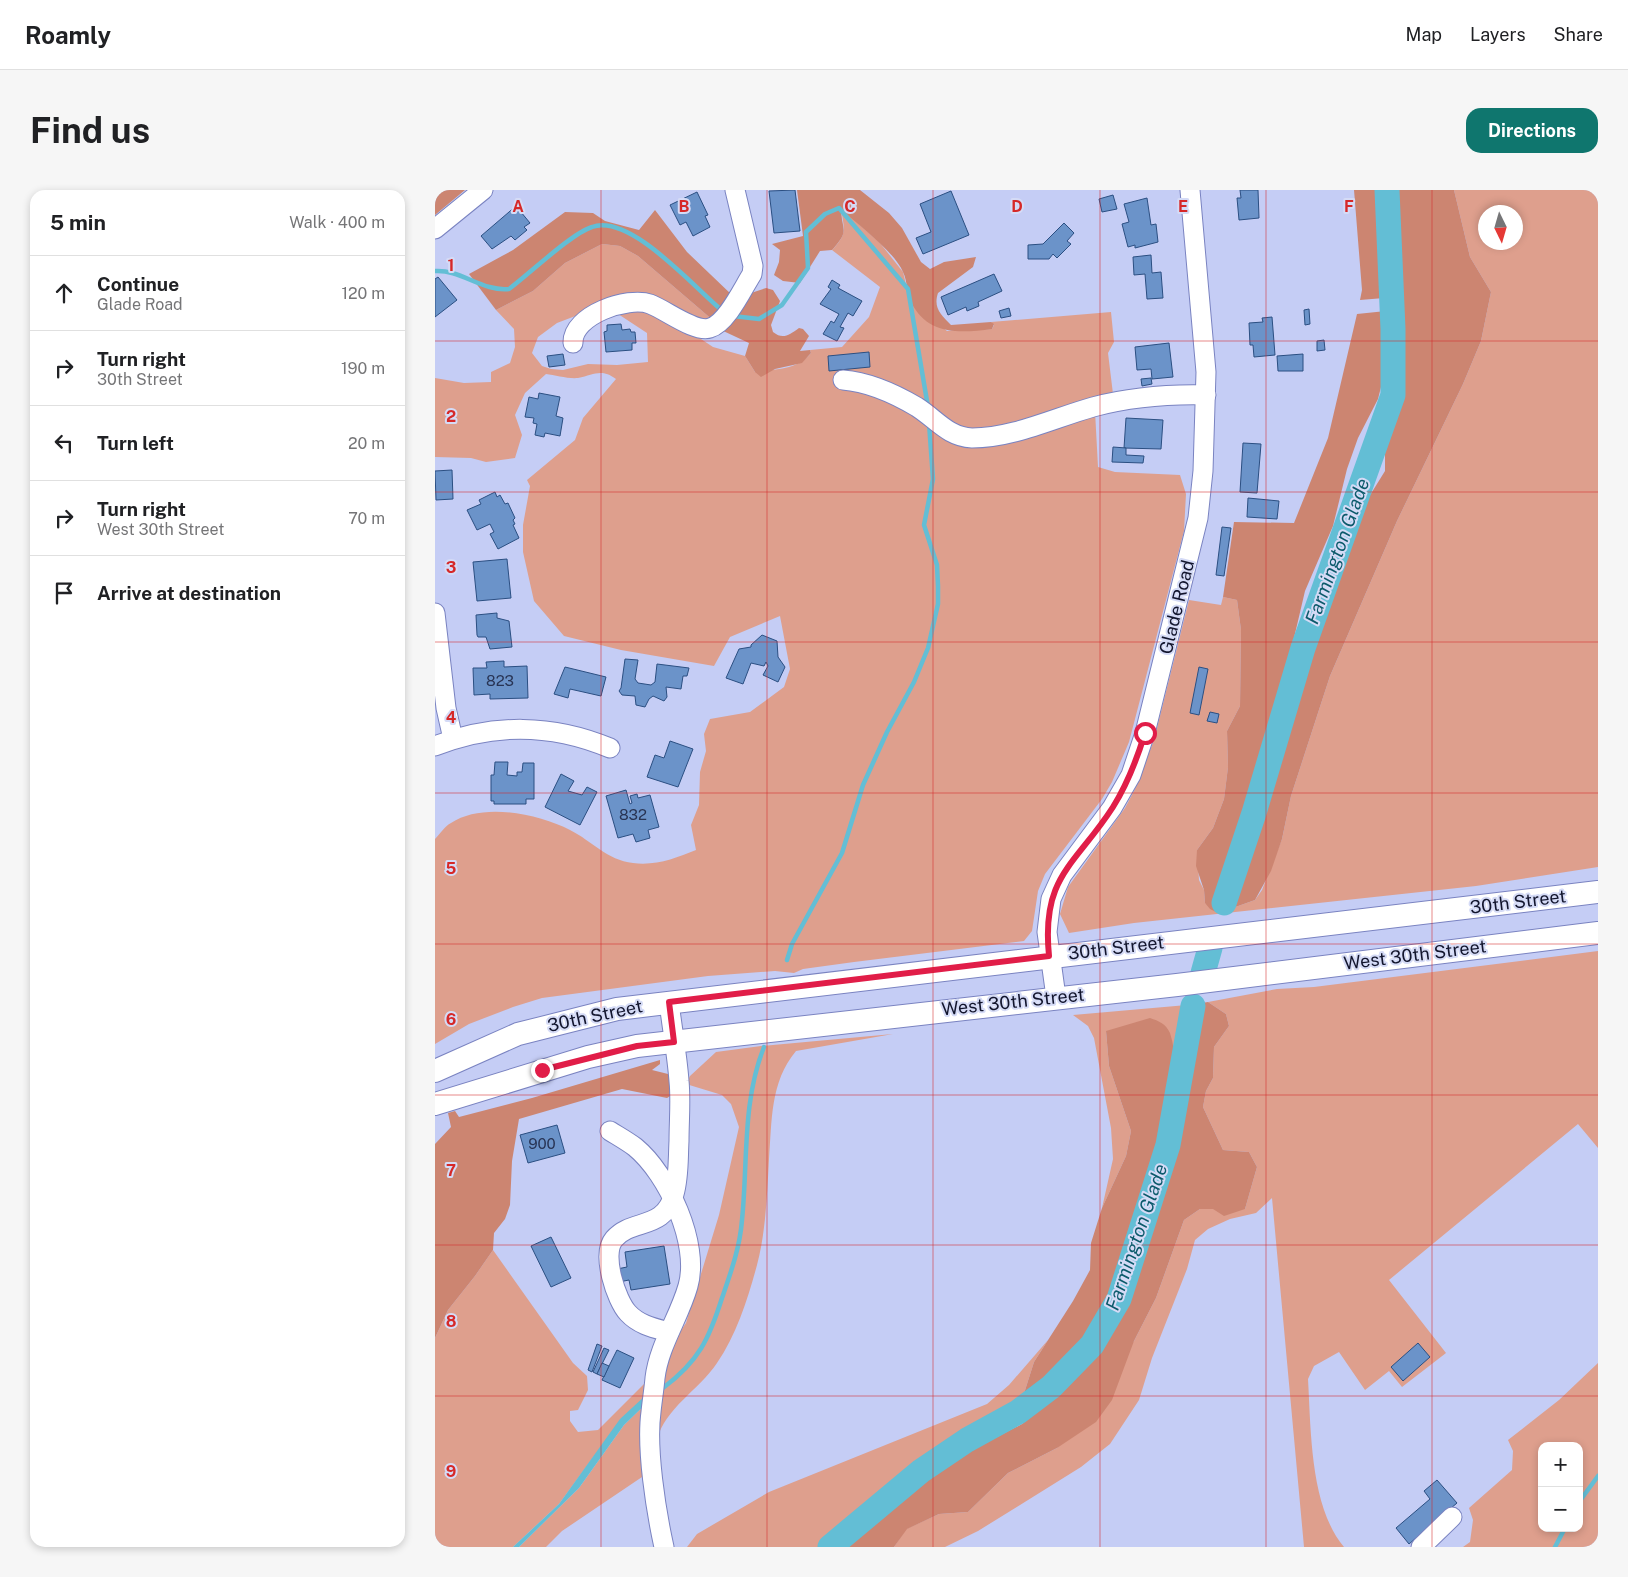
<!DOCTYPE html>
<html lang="en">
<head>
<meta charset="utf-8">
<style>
  body { margin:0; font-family:"Public Sans",sans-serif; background:#f6f6f6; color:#202124 }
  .controls { position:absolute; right:15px; bottom:15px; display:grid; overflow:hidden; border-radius:10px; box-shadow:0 2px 8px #0003 }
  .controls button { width:45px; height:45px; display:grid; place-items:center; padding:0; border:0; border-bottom:1px solid #e0e0e0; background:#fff; color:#202124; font:25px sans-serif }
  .compass { position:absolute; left:1043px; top:15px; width:45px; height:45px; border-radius:50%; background:#fff; box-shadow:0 2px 8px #0003; rotate:175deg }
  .stop { position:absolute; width:15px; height:15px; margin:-11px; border:4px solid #e11d48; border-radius:50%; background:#fff }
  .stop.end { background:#e11d48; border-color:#fff; box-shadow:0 1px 5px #0008 }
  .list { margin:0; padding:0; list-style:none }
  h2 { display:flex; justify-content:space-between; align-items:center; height:65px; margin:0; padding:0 20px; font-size:21px }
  h2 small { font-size:16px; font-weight:400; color:#757577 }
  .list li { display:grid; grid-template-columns:32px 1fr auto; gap:15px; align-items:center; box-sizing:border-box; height:75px; padding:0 20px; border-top:1px solid #e0e0e0 }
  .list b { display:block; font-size:19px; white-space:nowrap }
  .list p { margin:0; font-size:16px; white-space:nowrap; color:#757577 }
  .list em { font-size:16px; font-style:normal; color:#757577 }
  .icon { flex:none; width:28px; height:28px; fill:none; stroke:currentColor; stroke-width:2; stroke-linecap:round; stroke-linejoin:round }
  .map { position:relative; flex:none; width:1163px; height:1357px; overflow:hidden; border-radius:15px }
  header { display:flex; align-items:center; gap:30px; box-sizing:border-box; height:70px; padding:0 25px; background:#fff; border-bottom:1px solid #e0e0e0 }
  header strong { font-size:24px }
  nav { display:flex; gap:28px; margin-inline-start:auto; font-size:18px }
  .intro { display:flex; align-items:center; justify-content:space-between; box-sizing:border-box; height:120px; padding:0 30px }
  h1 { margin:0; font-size:35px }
  .button { padding:12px 22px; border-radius:15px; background:#0f766e; color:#fff; font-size:18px; font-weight:700 }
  main { display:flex; gap:30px; padding:0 30px }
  aside { flex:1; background:#fff; border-radius:15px; box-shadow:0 2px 8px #0003 }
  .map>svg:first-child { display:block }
</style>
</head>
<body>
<header>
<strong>Roamly</strong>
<nav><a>Map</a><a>Layers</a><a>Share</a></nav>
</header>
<div class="intro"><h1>Find us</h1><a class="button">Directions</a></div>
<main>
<aside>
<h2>5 min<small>Walk · 400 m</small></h2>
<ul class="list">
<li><svg class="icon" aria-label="ahead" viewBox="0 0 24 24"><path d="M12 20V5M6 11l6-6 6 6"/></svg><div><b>Continue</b><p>Glade Road</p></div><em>120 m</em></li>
<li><svg class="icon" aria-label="right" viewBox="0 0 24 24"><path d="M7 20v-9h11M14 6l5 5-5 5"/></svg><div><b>Turn right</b><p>30th Street</p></div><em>190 m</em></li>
<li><svg class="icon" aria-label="left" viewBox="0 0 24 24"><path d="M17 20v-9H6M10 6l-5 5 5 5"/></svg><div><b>Turn left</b></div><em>20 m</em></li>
<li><svg class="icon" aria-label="right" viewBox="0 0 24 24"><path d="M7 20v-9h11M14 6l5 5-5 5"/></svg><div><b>Turn right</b><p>West 30th Street</p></div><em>70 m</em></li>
<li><svg class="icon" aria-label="arrive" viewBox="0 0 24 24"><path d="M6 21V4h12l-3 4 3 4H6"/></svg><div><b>Arrive at destination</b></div></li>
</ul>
</aside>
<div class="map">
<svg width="1163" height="1357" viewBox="0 0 1163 1357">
  <rect width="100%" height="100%" fill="#c5cdf5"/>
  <g fill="#de9f8d" fill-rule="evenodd">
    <path d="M1019,0H1163V677L1041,696L699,733L634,743L625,724L633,697L690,618L700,599L719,550L754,410L786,415L788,407L802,410L806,440L805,516L792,541L793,577L789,609L778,638L762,660L764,690L769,700L770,713L792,720L820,710L827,700L847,649L856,606L895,486L962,331L1028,194L1046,151L1056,102L1035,67ZM1050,22H1080V52H1050Z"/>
    <path d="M406,18L445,53L468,82L475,111L512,141L557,139L559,135L556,132L676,122L679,152L673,163L678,204L660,221L663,277L680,282L745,285L751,304L749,341L694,552L677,592L667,609L610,684L603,701L597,741L589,751L419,772L368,779L359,783L340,781L273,786L107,808L78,817L34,834L0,854V649C5,644 10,636 16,633C48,612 103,624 135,640C157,651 172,670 198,673C221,676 241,668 261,660L256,635L264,615L265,582L271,561L269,544L275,529L315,522L349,497L355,479L345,426L295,447L279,476L186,460L129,446L99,411L88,362V335L95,296L92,290L140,250L148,228L181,189C166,178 159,185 143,188C133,189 120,185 111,184L90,203L80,225L87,245L80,268L51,272L36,268L0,267V188L29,193L56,192V182L75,173L80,157L79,139L61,120L98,101L130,73L167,54L185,56L203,66L280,132L185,109L122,133L103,147L97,163L107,176L116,179L128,180L153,174L182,175L213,172L212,143L180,122L201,116L260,145L278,157L310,166L320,182C340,179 363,180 376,163L375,160L407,157L434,127L445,97L397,60C413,43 409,40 406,18Z"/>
    <path d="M1163,761V958L1143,934L954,1090L1011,1163L967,1197L954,1181L930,1200L904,1162L879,1176L873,1189C876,1240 875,1317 909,1357H869L837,1008L821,1023L795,1029L773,1039L760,1050L752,1079L717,1168L704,1210L675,1254L646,1277L543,1341L510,1357H459L471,1339L504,1324L533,1322L573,1283L622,1258L699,1151L721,1108L749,1030L765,1019H810L822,977L814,962L788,960L768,917L771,901L778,888L779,857L794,836L791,824L773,812L842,799L879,797Z"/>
    <polygon points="752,815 739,876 734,843 671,841 674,876 696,941 691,966 667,1018 678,969 676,938 659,848 653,836 638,825"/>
    <path d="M458,844L361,861C335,892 337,931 334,969C332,1004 331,1041 322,1075C313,1108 302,1144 282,1173C264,1200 230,1218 222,1250L231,1162L251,1133L284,1025L304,937L296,914L287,905L251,894L255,886L281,862L326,856Z"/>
    <polygon points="58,1060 138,1173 152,1186 153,1200 143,1220 135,1221 135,1231 143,1242 163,1240 211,1192 215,1203 159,1266 124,1314 78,1357 0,1357 0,1148 13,1120 40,1086"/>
    <polygon points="613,1150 599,1172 585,1216 545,1234 489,1269 422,1323 386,1357 252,1357 262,1344 334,1302 552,1214 574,1195"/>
    <path d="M1163,1173V1357H1028L1035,1352L1038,1330L1034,1318L1077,1280L1078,1261L1073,1250L1124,1210ZM1107,1256H1144V1338H1107Z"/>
    <polygon points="215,1210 213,1290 207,1287 127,1341 111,1357 84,1357 144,1298 189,1235"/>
  </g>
  <g fill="#cc8571">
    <polygon points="0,0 30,0 0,25"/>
    <path d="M362,0H425L454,23L467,38L486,72L495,79L509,72L541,67L538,77L503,103C498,118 506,125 516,135L556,132L559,134L557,139C525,143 493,146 476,112C471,103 473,92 468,82C459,61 424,36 406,19C407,42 415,40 397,60L385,61L365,93L348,91L339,85L344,72L345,60L337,54L368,46Z"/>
    <polygon points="919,0 944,0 949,108 925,110 927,100"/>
    <polygon points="962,0 1019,0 1035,67 1056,102 1046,151 1028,194 962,331 895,486 856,606 847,649 836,681 820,710 792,720 781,722 775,719 770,713 769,700 761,676 762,660 778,638 789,609 793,577 792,541 805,516 806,440 802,410 788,407 799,332 859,333 893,248 922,124 951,121 951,177 943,209 923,248 912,279 898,336 870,401 837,542 788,695 786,704 789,713 795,707 804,690 835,594 884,422 901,376 919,331 950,281 950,253 964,201 958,45"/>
    <polygon points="220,20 252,62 298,106 280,132 203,66 185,56 167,54 130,73 98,101 61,120 34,84 78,60 130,22 158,23 170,31 204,40"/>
    <path d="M331,98L338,100L345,111L336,135L338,142C348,150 354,145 364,138L368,139L374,146L365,161L375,160L376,163L367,173L340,179L326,187L320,182L310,166L314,153L284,139L313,104Z"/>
    <polygon points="773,812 791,824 794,836 779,857 778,888 771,901 768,917 788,960 814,962 822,977 810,1019 789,1026 778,1019 765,1019 749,1030 721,1108 699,1151 677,1210 661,1232 622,1258 573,1283 533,1322 504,1324 472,1339 459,1357 406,1357 428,1340 471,1299 497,1281 587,1234 654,1173 689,1120 713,1057 741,941 747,899 762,830 761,814"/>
    <path d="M715,828C724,831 731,834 735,843C753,898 717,982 700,1035C688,1071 680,1109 661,1142C644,1171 610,1195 585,1216L599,1172L638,1111L655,1080L656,1053L667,1018L691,966L696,941L674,876L671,841Z"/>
    <polygon points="225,870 225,874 217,880 237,885 237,905 232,908 187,899 84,929 77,971 75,1015 70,1029 59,1043 58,1060 40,1086 13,1120 0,1148 0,954 16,937 13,923 20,921 24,927 97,908"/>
  </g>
  <polygon fill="#63bed5" points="211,1205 215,1210 189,1235 144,1298 84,1357 78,1357 124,1314 185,1229"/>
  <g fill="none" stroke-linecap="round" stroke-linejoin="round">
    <g stroke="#63bed5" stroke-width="4.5">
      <path d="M0,81C25,79 48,102 74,99C93,85 137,43 157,37C196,23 261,100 289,122"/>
      <polyline points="298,126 324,129 347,115 373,78 371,42 390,24 404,18 473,99 493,217"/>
      <polyline points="352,770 357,754 407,663 428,595 452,542 479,492 493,458 503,414 503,396 502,375 489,335 498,289 494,233"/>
      <path d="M228,1198C264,1171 274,1149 287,1108C296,1082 305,1057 307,1030C313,972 307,912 329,857"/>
      <polyline points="1144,1312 1163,1286"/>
      <polyline points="1120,1357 1130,1338"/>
    </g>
    <g stroke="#63bed5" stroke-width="25">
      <polyline points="789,713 819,623 868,458 958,205 958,139 952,0"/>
      <polyline points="768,783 775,758"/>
      <polyline points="395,1357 486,1281 532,1250 583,1222 616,1197 657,1155 684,1109 733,955 758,816"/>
    </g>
  </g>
  <g fill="#6b93c9" stroke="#2b4f82">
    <polygon points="360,0 365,41 339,43 334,1"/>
    <polygon points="805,0 823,0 824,28 804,30 802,8 806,8"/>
    <polygon points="516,1 534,45 488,64 481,48 496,42 485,14"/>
    <polygon points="262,2 273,25 270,26 275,37 258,46 251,32 245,35 235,15"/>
    <polygon points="678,5 682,19 667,22 664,9"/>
    <polygon points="712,8 716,35 721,34 723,52 700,58 700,55 693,57 687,34 694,32 689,14"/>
    <polygon points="81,16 95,33 89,37 92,40 80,50 76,46 57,59 46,46"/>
    <polygon points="629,33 639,43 632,51 636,54 622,68 618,64 614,69 593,69 593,55 608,54"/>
    <polygon points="716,65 717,83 726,82 728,108 712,109 710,84 699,85 698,67"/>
    <polygon points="559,84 567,101 543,112 544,116 532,121 531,117 513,125 506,107"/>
    <polygon points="3,87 22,110 0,127 0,89"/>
    <polygon points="397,90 405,95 403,98 427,111 418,126 413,123 405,137 409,138 402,151 388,144 396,131 399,133 404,124 385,114 396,99 393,97"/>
    <polygon points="574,118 576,126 566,128 564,121"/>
    <polygon points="874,119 875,134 870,135 869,120"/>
    <polygon points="837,127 840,165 819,167 818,155 815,155 814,133 828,132 827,128"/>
    <polygon points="186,134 187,140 195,139 196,142 200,142 201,153 197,153 197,160 171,162 169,142 172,141 172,135"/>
    <polygon points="889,150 890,160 882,161 882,151"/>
    <polygon points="734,153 738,187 717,189 716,179 702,180 700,157"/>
    <polygon points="434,162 435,177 394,181 393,166"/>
    <polygon points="128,164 130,175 114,177 112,166"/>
    <polygon points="868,164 868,181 843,181 842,166"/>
    <polygon points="716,188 717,194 707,196 706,189"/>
    <polygon points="104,203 125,207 121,226 128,228 125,246 110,243 109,247 100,245 102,234 98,233 99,228 90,227 94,207 103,209"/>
    <polygon points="691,228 728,230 726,259 689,258"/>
    <polygon points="808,253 826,254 822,303 805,302"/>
    <polygon points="678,257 691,258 691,265 709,266 708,273 677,272"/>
    <polygon points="17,280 18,309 1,310 0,281"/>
    <polygon points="60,302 62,307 65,305 70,314 73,313 80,328 78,330 80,334 78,335 84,348 63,359 55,344 59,342 55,334 42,340 32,320 46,314 44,310"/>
    <polygon points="813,308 844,311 842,329 812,327"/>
    <polygon points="787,337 796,338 789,386 781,385"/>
    <polygon points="72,369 76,408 42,411 38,372"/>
    <polygon points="62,423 62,428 74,431 77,457 55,459 51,447 43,447 42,445 41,425"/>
    <polygon points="327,445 342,451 343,467 350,477 343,492 328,485 333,476 331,472 329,476 316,473 308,494 291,488 304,459 316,457 316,455"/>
    <polygon points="190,469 203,470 200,489 203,493 216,495 220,492 222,474 254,478 252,486 248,486 246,499 231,497 232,507 229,511 218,506 214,509 210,517 201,515 200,506 187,505 184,501 186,498"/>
    <polygon points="69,471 69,477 92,476 93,508 55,509 55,504 39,505 38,478 52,478 51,472"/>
    <polygon points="130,477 171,487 166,506 135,499 133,508 119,504"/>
    <polygon points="764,477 773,479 764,525 755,523"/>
    <polygon points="775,522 784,524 782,533 772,531"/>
    <polygon points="235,551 258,559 243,597 212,587 220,565 229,568"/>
    <polygon points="60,572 73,572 72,585 82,586 82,582 87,582 88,573 99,573 99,609 91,609 91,614 59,614 59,611 56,611 56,585 59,585"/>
    <polygon points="126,584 139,591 133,601 147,605 152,597 162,602 145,635 110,617"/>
    <polygon points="191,600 195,614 197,613 195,606 202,604 203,608 215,605 224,637 213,640 215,648 201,652 198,644 183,648 171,606"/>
    <polygon points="122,935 130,963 93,973 85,945"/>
    <polygon points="116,1047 136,1088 116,1097 96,1056"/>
    <polygon points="229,1056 235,1094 196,1100 194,1090 184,1092 182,1079 192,1077 190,1062"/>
    <polygon points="983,1153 995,1167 968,1191 956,1177"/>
    <polygon points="162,1154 167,1156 157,1182 153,1180"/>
    <polygon points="169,1158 174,1160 162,1184 158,1182"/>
    <polygon points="182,1160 199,1168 185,1198 167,1190"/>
    <polygon points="167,1173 174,1176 169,1187 162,1184"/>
    <polygon points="1002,1290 1022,1313 974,1354 961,1338 995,1309 989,1301"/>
  </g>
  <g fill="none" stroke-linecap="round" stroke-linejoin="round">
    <g stroke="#7a83c1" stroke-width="21">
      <g id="minor">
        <polyline points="0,39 48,0"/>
        <path d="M138,153C137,125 193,106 215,114C231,120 260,143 275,138C292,133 308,98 317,84L318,76L300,0"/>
        <path d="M408,190C434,192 460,204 482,217C501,229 513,247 537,248C578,248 619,228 658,217C696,207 732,204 771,205"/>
        <polyline points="0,423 11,518 18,549"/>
        <path d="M0,556C58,533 118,534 175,558"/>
        <polyline points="621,807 612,742 616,709 627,685 677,618 696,585 710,543 763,328 768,281 771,182 755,0"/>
        <path d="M175,941C183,946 192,951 200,957C233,984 265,1054 253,1096C244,1128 224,1155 220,1188C219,1200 217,1211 216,1222C211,1258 221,1321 229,1357"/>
        <path d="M234,1142C219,1138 204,1135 193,1123C181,1110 166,1064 179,1049C197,1028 229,1041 239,1004C244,987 243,969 244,951C244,931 246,910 244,891C242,864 237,838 234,812"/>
        <polyline points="986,1357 1017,1327"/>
      </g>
    </g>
    <g stroke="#7a83c1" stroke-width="24">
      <g id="major">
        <polyline points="0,881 83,844 182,819 1163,702"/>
        <polyline points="0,914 153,867 202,856 742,795 1163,743"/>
      </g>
    </g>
    <use href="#minor" stroke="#fff" stroke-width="19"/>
    <use href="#major" stroke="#fff" stroke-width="22"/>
  </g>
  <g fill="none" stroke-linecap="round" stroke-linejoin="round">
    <path stroke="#e11d48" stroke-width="6" d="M107,880L202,856L239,852L234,812L614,766C606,686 640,676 678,617C693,593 702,569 710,543"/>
  </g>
  <path fill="none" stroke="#d62828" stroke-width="1" stroke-opacity="0.55" d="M166,0V1357M332,0V1357M498,0V1357M665,0V1357M831,0V1357M997,0V1357M0,151H1163M0,302H1163M0,452H1163M0,603H1163M0,754H1163M0,905H1163M0,1055H1163M0,1206H1163"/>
  <g text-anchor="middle" stroke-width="4" stroke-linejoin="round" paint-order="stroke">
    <g font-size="15" fill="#283454">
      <text x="65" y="496">823</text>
      <text x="198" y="630">832</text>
      <text x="107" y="959">900</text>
    </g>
    <g font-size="18" fill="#12152d" stroke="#d5dbf6">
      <text transform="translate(742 417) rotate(-76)" y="6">Glade Road</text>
      <text transform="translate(1083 712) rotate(-7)" y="6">30th Street</text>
      <text transform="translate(681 758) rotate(-7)" y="6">30th Street</text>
      <text transform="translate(980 765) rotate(-7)" y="6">West 30th Street</text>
      <text transform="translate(578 812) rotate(-6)" y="6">West 30th Street</text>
      <text transform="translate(160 826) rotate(-12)" y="6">30th Street</text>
    </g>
    <g font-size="19" font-style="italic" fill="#0c5a6b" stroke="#d5dbf6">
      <text transform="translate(902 361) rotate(-70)" y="7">Farmington Glade</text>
      <text transform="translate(701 1047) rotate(-71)" y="7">Farmington Glade</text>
    </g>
  </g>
  <g font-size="16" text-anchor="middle" font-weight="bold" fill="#d62828" stroke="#d5dbf6" stroke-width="4" stroke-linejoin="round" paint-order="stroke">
    <text x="83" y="22">A</text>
    <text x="249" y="22">B</text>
    <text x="415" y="22">C</text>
    <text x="582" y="22">D</text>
    <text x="748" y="22">E</text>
    <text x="914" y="22">F</text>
    <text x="16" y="81">1</text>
    <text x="16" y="232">2</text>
    <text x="16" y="383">3</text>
    <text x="16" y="533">4</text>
    <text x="16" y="684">5</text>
    <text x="16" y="835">6</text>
    <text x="16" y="986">7</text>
    <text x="16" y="1137">8</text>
    <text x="16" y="1287">9</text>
  </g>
</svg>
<div class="controls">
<button>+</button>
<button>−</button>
</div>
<svg class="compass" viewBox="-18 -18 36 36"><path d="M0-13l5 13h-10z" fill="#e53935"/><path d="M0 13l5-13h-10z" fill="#757577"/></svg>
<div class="stop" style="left:710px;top:543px"></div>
<div class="stop end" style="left:107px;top:880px"></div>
</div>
</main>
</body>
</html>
